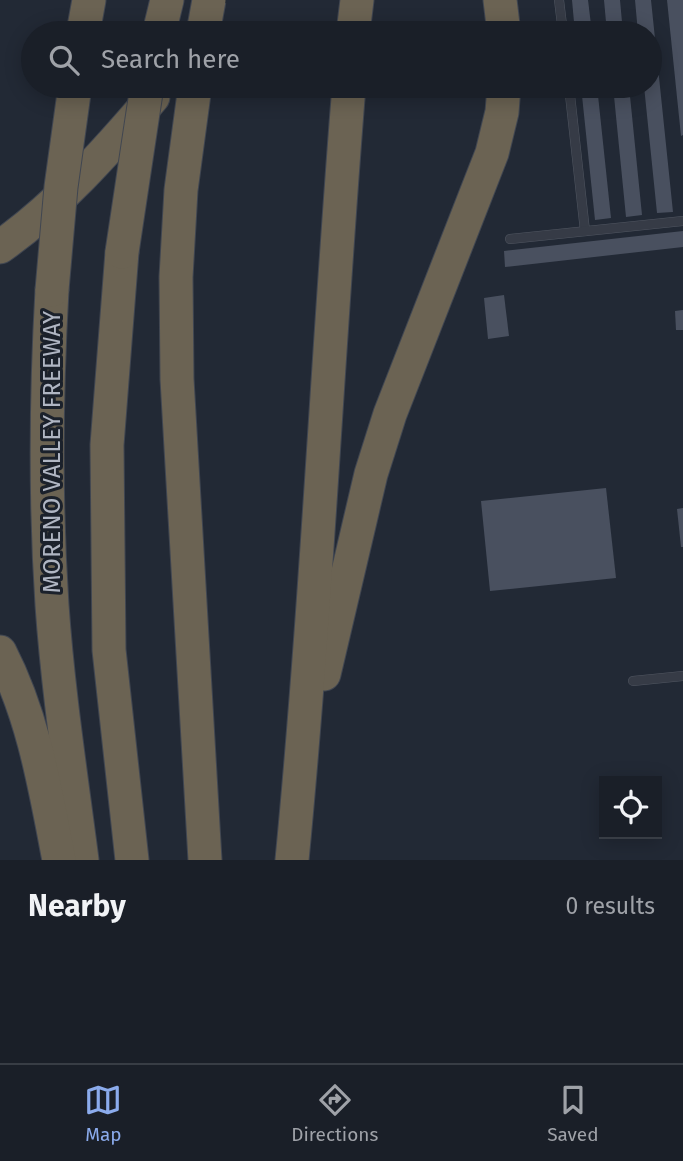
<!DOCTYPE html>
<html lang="en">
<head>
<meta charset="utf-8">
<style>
  body { margin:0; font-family:"Fira Sans",sans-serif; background:#272c34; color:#f1f3f6 }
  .controls { position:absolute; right:21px; bottom:21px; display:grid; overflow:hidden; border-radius:0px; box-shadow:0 4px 18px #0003 }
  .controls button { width:63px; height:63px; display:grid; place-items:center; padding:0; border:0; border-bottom:2px solid #383d45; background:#1a1f28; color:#f1f3f6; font:35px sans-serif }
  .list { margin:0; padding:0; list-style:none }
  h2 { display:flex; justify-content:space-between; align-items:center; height:91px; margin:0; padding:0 28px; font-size:30px }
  h2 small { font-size:23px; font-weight:400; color:#9fa2a8 }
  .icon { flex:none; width:38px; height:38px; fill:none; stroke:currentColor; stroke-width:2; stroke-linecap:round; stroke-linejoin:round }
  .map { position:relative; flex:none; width:683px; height:860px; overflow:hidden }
  .search { position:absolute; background:#1a1f28; box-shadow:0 4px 18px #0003; left:21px; right:21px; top:21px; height:77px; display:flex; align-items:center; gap:18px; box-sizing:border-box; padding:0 24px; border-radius:38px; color:#9fa2a8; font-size:26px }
  .sheet { height:203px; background:#1a1f28 }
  nav { display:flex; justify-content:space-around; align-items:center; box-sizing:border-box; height:98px; border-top:2px solid #383d45; background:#1a1f28; font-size:19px; color:#9fa2a8 }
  nav a { display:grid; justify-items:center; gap:4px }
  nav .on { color:#8babec }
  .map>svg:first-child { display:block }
</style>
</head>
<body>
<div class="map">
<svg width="683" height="860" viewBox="0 0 683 860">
  <rect width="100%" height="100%" fill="#222935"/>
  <g fill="#49505f">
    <polygon points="572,0 588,0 592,33 575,33"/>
    <polygon points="604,0 620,0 623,33 607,33"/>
    <polygon points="635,0 651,0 673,212 657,213 644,86 650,86 650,33 638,33"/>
    <polygon points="667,0 683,0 683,135 681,136"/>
    <polygon points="581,86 597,86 611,218 595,220"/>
    <polygon points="613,86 629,86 642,215 626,217"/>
    <polygon points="683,231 683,247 505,267 504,251"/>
    <polygon points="504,295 509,336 488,339 484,298"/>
    <polygon points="683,310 683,330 676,330 675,311"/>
    <polygon points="606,488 616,578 490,591 481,501"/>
    <polygon points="683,508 683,547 681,547 677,509"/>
  </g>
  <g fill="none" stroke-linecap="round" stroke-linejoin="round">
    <g stroke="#505661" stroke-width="10">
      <g id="service">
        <polyline points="559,0 563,33"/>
        <polyline points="569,86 585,231"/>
        <polyline points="510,239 683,221"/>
        <polyline points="633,681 683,676"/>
      </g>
    </g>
    <g stroke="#404651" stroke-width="35">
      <g id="motorway">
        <polyline points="500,0 504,33"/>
        <polyline points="83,33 89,0"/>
        <polyline points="159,33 167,0"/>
        <polyline points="353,33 357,0"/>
        <polyline points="195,86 181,190 176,277 177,379 205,860"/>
        <path d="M0,247C58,206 107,151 153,97"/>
        <polyline points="122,252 107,445 109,650 132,860"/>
        <path d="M52,290C46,395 45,500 52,605C58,691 71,775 82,860"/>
        <path d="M0,652C34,718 45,788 59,860"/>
        <polyline points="324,674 371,474 390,414 492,153 502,112 504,86"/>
        <path d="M292,860C317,602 328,344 349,86"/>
      </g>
    </g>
    <use href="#service" stroke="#363b46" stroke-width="9"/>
    <use href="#motorway" stroke="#6b6353" stroke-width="33"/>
    <g stroke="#404651" stroke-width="35" stroke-linecap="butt">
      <g id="motorway-bridge">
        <polyline points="203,33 209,0"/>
        <polyline points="122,252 147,86"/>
        <polyline points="52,290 61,187 75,86"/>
      </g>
    </g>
    <use href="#motorway-bridge" stroke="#6b6353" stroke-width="33"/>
  </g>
  <g text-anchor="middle" stroke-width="6" stroke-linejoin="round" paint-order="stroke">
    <g font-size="24" fill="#b0b6c3" stroke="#1b212b">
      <text transform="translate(52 452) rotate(-90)" y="8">MORENO VALLEY FREEWAY</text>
    </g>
  </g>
</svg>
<div class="controls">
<button><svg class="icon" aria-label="locate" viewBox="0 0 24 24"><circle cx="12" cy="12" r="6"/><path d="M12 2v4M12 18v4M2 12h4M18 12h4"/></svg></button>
</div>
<div class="search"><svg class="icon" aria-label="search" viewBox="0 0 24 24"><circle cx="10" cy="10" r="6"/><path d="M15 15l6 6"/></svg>Search here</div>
</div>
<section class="sheet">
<h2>Nearby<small>0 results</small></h2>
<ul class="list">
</ul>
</section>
<nav>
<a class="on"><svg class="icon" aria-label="map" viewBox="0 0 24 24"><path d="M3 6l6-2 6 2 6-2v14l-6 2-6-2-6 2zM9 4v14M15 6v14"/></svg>Map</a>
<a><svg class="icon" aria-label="directions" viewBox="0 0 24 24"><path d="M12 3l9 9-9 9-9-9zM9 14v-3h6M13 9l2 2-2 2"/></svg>Directions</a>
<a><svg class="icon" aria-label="saved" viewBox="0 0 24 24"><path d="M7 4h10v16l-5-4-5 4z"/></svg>Saved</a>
</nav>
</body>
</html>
